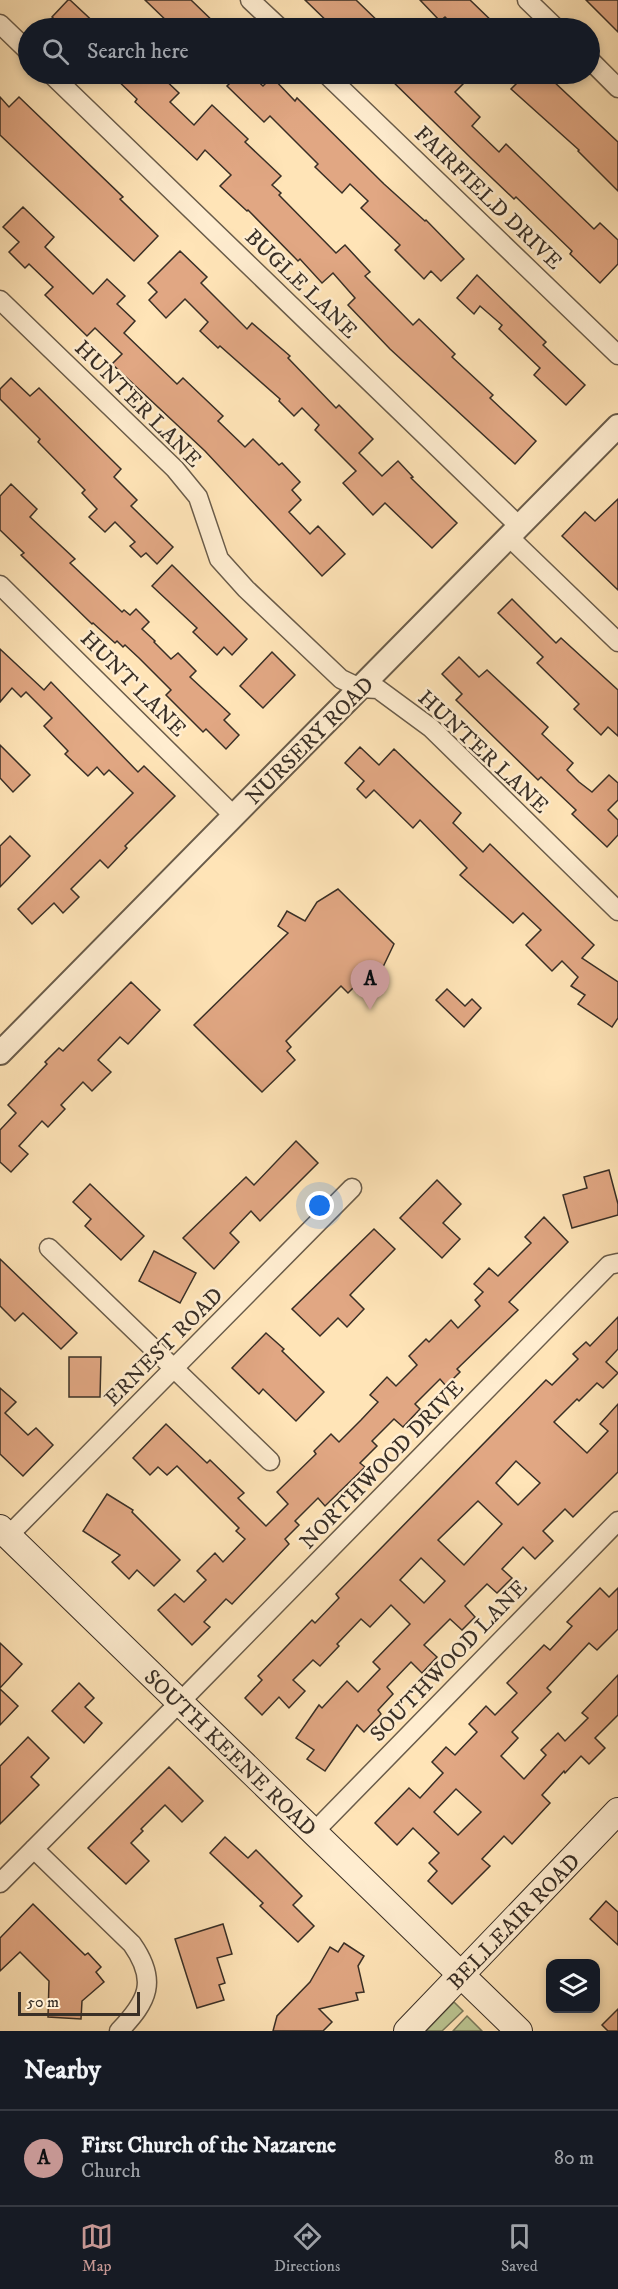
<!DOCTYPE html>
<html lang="en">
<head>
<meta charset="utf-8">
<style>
  body { margin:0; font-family:"IM FELL DW Pica",serif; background:#242831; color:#f1f3f6 }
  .controls { position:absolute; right:18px; bottom:18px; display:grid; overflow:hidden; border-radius:12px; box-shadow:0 3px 9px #0003 }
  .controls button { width:54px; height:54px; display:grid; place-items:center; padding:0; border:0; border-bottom:2px solid #363941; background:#171b24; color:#f1f3f6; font:30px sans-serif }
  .scale { position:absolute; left:18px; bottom:15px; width:122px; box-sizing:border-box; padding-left:6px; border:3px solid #392f26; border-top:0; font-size:16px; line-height:21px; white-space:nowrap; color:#392f26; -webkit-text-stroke:4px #ffedd0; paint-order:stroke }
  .you { position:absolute; left:320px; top:1206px; width:21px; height:21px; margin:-15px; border:4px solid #fff; border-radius:50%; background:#1a73e8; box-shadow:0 0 0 9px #1a73e833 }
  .badge { display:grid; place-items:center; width:39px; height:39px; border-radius:50%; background:#c59692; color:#111; font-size:20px; font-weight:700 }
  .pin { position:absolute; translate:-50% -50px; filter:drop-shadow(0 2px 3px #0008) }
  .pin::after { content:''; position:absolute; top:32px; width:21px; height:18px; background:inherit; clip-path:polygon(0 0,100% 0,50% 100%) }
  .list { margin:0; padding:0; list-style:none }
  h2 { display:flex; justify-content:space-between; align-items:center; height:78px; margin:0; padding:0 24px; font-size:26px }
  h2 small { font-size:20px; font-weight:400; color:#9ea1a6 }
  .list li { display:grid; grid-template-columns:39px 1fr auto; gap:18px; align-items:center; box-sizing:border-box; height:96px; padding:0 24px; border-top:2px solid #363941 }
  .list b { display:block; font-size:22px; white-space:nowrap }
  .list p { margin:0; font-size:20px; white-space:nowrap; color:#9ea1a6 }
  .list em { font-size:20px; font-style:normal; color:#9ea1a6 }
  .icon { flex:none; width:33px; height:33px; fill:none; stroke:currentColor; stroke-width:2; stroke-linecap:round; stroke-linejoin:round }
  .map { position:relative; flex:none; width:618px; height:2031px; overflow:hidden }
  .search { position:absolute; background:#171b24; box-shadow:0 3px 9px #0003; left:18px; right:18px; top:18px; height:66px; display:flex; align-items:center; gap:15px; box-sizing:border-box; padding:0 21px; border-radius:33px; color:#9ea1a6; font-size:22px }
  .sheet { height:174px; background:#171b24 }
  nav { display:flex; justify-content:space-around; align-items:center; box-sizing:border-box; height:84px; border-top:2px solid #363941; background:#171b24; font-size:16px; color:#9ea1a6 }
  nav a { display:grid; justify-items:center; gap:3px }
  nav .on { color:#c59692 }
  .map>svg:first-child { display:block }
</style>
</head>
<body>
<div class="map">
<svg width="618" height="2031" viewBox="0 0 618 2031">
  <rect width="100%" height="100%" fill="#ffe4b7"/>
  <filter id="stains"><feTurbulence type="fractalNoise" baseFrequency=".00333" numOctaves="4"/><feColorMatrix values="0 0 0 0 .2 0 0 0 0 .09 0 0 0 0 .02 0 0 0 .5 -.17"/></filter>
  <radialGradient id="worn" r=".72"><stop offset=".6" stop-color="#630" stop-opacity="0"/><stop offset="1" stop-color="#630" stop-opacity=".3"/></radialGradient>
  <g fill="#bbc592" stroke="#7a7a5c" stroke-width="1.5">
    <polygon points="454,2002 463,2011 442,2031 426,2031"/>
    <polygon points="467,2016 482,2031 453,2031"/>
  </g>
  <g fill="#e1a783" stroke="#392f26" stroke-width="1.5" fill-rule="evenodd">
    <polygon points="68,0 70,0 100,28 64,28 52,17"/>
    <polygon points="145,0 191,0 220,28 189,28 179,19 172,26"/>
    <polygon points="305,0 356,0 385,28 334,28"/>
    <polygon points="420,0 470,0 499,28 456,28 445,17 440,21"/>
    <polygon points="586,0 618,0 618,32"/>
    <polygon points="111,74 159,74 179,93 170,102 194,125 212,105 248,139 245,142 281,176 272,185 281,193 279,195 336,253 345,245 370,272 365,276 413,325 419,319 455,354 452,357 493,395 490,398 536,441 515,464 390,349 348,305 355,298 333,273 322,283 300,259 298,261 248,210 247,211 220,186 231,175 205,150 197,160 135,102 137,99"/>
    <polygon points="224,74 250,74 263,86 272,77 295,101 297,98 384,184 425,221 426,220 464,259 441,281 431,271 424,279 395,250 400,245 361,208 368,201 350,184 342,193 315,167 318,164 270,116 264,122 227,86 232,81"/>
    <polygon points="385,74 459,74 466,81 455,92 480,117 472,126 499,152 506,144 594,229 600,223 618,240 618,264 600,283 570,254 572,251 516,197 514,199 473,160"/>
    <polygon points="511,74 557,74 551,79 618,142 618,191 578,151 579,150 511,89 519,81"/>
    <polygon points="0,97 9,107 19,97 123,197 120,199 158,236 134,261 0,135"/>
    <polygon points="23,207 54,237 45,247 93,294 107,279 125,296 117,304 135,321 124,333 177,384 183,378 223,416 218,421 245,447 253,439 279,465 282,463 300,482 292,490 301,500 289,512 310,534 318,526 345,554 322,576 205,451 112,364 122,354 95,328 87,336 45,295 53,287 29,264 25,268 9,252 19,242 3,227"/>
    <polygon points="180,251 207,277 201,283 247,329 252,323 290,356 288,358 336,408 339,405 373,439 359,453 382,476 398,461 413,477 411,478 457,523 432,548 385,503 373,515 343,483 356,471 315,430 319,425 302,408 294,416 279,401 280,399 220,346 218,348 200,331 208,322 185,299 166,318 149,300 157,292 148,283"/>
    <polygon points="477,275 546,342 543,345 585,385 566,405 534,375 540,368 499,329 502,325 480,306 474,314 457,298"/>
    <polygon points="11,378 30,396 39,388 121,469 114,477 137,500 131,506 173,547 157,564 146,553 141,557 130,546 135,542 115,522 105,532 89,517 97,509 82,493 85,490 38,442 40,439 0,399 0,389"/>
    <polygon points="11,484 37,509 30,517 75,559 70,563 122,612 124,610 130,615 136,609 149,622 142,629 155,641 154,642 171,659 178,653 196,671 190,677 230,714 224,720 239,735 226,749 206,729 203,732 166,695 171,690 139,658 125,645 123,647 117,641 115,643 93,623 92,624 21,555 24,553 0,530 0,496"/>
    <polygon points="618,499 618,590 562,536 585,512 595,521"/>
    <polygon points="172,565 247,639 232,655 224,647 217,655 193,632 197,628 152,586"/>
    <polygon points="512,599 556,643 561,638 618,690 618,736 608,727 601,735 574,709 579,704 537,663 543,657 498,613"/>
    <polygon points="0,649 44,690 51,682 138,772 144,766 175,796 125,846 127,848 108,868 100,860 71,889 79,897 63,913 54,903 32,924 18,909 133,793 109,770 104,775 97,767 88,776 65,754 68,751 44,726 52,718 26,692 21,697 12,688 0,702"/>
    <polygon points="272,652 295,675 263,708 240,686"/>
    <polygon points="459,657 479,677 487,670 548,727 542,734 573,763 567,770 579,782 592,792 609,775 618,783 618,800 608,810 618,820 618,835 607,847 572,814 576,810 541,777 538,780 456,700 462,694 442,674"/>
    <polygon points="0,745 30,775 13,792 0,778"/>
    <polygon points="360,747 379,765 394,749 461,813 453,823 483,852 490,844 594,945 582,958 618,982 618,1018 612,1027 578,1004 585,995 571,986 578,977 562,961 552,971 526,945 541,930 523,913 513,923 460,875 467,868 420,820 413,828 374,790 366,798 357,789 364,781 345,763"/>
    <polygon points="10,836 30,856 0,887 0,846"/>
    <polygon points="338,889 394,944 383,967 362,979 348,993 341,986 286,1041 291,1047 287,1051 295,1060 262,1092 194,1025 288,933 278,926 287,911 305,921 317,902"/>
    <polygon points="131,982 160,1010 128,1044 120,1037 98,1060 111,1072 92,1091 83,1082 61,1105 65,1109 48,1127 42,1121 19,1146 28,1154 11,1172 0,1162 0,1130 16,1113 8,1105 47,1064 45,1062 59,1048 63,1051"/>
    <polygon points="447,989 465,1006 472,999 481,1008 464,1027 436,1000"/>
    <polygon points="296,1141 318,1163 260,1221 251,1211 230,1233 239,1242 214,1269 183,1238 246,1177 254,1185"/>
    <polygon points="609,1170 618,1204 618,1215 572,1228 563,1195 587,1188 584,1177"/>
    <polygon points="437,1180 461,1204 443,1223 460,1239 442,1258 400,1218"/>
    <polygon points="90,1184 144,1236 121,1260 85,1226 91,1219 73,1202"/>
    <polygon points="544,1217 568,1242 509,1302 518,1310 457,1369 460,1372 446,1386 440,1379 415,1404 420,1409 403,1427 394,1419 372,1441 377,1446 360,1463 365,1467 325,1506 318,1498 295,1521 299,1525 285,1539 289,1544 232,1604 226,1599 204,1622 210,1627 192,1645 158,1610 175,1594 184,1602 206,1580 197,1571 215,1553 223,1562 245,1539 236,1531 239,1528 177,1466 167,1475 158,1467 150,1475 133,1458 166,1424 207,1463 210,1460 244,1493 238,1498 266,1526 288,1504 277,1492 316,1454 314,1451 331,1434 339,1442 361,1420 378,1402 370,1395 387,1377 396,1386 417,1365 409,1356 426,1339 429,1342 451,1320 458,1328 480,1306 475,1300 483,1292 474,1284 489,1268 498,1276 531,1243 525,1237"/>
    <polygon points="374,1229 395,1249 350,1295 364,1309 347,1327 338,1318 320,1336 292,1309"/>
    <polygon points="154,1251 196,1273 180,1303 139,1281"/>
    <polygon points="0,1259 77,1333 61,1349 23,1313 15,1321 0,1306"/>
    <path d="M618,1317V1349L606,1362L618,1373L603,1388L597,1383L579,1401L577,1399L554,1422L587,1453L608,1431L600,1424L618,1404V1472L573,1517L565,1509L543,1531L553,1541L535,1559L523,1547L502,1569L512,1578L497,1593L487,1584L465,1606L475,1617L462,1630L450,1619L424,1645L437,1657L422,1673L411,1662L387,1687L393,1694L378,1710L381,1714L364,1732L357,1725L325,1771L307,1759L314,1750L296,1738L319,1705L322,1708L347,1681L358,1692L380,1669L373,1662L410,1624L391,1605L370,1627L361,1619L337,1644L339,1646L320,1666L313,1660L293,1680L305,1691L289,1708L279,1697L262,1715L245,1698L262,1680L258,1676L312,1620L315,1623L339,1598L336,1594L546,1380L552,1385L578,1359L573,1354L586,1342L590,1346ZM516,1461L540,1483L518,1505L496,1483ZM478,1501L502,1524L464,1565L438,1540ZM421,1558L445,1581L424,1603L400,1580Z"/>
    <polygon points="266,1333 284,1349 282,1351 324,1392 296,1421 263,1389 259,1394 232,1368"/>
    <polygon points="69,1357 101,1357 100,1397 69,1397"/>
    <polygon points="0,1388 16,1402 5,1413 28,1435 36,1428 53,1445 23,1476 0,1454"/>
    <polygon points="107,1494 133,1510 132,1512 180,1560 154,1586 137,1570 129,1579 112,1562 120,1555 83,1531"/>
    <path d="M600,1588L609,1597L618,1588V1629L597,1650L589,1643L547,1688L551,1692L512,1732L518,1738L501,1756L524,1779L546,1755L541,1750L558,1733L565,1741L588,1718L582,1713L618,1675V1715L595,1738L605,1748L589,1764L581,1756L565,1773L564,1771L542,1795L550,1803L512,1844L504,1836L482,1859L490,1866L452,1904L428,1881L437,1871L429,1863L439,1853L413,1828L397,1845L375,1823L409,1788L420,1798L443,1773L432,1762L446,1747L455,1755L477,1732L469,1724L486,1706L495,1715L517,1693L507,1683L544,1645L550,1650L572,1626L567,1622ZM456,1789L481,1812L458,1835L434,1812Z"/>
    <polygon points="0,1643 22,1664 0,1688"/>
    <polygon points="79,1683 94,1698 85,1707 102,1723 84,1743 52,1711"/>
    <polygon points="0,1689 18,1706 0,1725"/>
    <polygon points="28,1737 49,1758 31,1777 39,1785 0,1824 0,1766"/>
    <polygon points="169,1767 203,1801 182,1822 165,1805 141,1829 143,1831 131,1843 149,1861 126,1884 88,1848"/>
    <polygon points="225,1837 248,1858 256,1850 302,1896 293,1905 314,1926 298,1942 260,1906 263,1903 210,1853"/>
    <polygon points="606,1901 618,1912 618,1945 590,1919"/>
    <polygon points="33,1904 85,1955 88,1953 101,1967 96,1972 104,1982 82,2001 81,2019 48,2017 49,1981 20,1952 0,1971 0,1938"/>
    <polygon points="223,1924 232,1954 217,1958 225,1983 219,1985 224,2000 197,2008 175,1939"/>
    <polygon points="344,1943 364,1956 358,1966 364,1992 356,1993 358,2000 319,2009 332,2022 323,2031 273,2031 277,2016 310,1982 330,1947 338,1952"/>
    <polygon points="618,2009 618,2031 608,2031 602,2025"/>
  </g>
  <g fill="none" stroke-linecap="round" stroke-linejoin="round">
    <g stroke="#6a5c4a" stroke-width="21">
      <g id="minor">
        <polyline points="250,0 280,28"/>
        <polyline points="527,0 556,28"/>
        <polyline points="0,24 28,51"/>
        <polyline points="590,60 618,88"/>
        <polyline points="51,74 519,526"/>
        <polyline points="326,74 618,355"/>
        <polyline points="0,300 175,469 198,497 219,559 246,589 341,679 360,688 378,689 431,728 618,911"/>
        <polyline points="509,537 618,642"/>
        <polyline points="0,585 234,816"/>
        <polyline points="49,1248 270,1461"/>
        <polyline points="8,1536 352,1188"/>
        <polyline points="313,1833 618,1521"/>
        <path d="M34,1849L132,1944C158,1981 148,2001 119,2031"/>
        <polyline points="0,1883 180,1702 609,1265 618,1263"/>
      </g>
    </g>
    <g stroke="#6a5c4a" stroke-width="26">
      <polyline id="tertiary" points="0,1053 618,426"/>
    </g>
    <g stroke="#392f26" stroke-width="28">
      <g id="secondary">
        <polyline points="0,1528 519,2031"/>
        <polyline points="407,2031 618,1811"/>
      </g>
    </g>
    <use href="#minor" stroke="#ffedd0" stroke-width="18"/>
    <use href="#tertiary" stroke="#ffedd0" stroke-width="22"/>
    <use href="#secondary" stroke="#ffedd0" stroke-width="26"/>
  </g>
  <g text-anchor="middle" stroke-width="5" stroke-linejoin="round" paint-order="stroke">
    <g font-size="22" fill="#392f26" stroke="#ffedd0">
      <text transform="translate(489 197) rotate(44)" y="8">FAIRFIELD DRIVE</text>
      <text transform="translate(302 283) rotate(44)" y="8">BUGLE LANE</text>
      <text transform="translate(139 403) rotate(45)" y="8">HUNTER LANE</text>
      <text transform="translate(134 683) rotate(45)" y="8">HUNT LANE</text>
      <text transform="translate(309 740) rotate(-45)" y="8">NURSERY ROAD</text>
      <text transform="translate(484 751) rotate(43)" y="8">HUNTER LANE</text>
      <text transform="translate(163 1346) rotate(-45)" y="8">ERNEST ROAD</text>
      <text transform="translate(381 1464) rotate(-46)" y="8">NORTHWOOD DRIVE</text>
      <text transform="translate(448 1660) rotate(-46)" y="8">SOUTHWOOD LANE</text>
      <text transform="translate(231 1752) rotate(44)" y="8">SOUTH KEENE ROAD</text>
      <text transform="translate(513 1921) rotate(-46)" y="8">BELLEAIR ROAD</text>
    </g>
  </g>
  <rect width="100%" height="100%" filter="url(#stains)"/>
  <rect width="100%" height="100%" fill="url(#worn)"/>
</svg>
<div class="controls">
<button><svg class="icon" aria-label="layers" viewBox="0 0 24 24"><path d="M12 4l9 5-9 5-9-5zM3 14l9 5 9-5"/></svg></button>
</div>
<div class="scale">50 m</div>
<div class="you"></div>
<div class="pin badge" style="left:370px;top:1010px">A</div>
<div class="search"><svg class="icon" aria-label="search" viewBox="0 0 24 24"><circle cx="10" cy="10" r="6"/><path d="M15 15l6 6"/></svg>Search here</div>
</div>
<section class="sheet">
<h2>Nearby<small></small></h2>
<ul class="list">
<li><span class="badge">A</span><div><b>First Church of the Nazarene</b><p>Church</p></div><em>80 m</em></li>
</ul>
</section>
<nav>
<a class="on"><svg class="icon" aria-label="map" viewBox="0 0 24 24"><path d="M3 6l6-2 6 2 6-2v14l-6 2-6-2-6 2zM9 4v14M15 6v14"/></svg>Map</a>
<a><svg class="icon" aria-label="directions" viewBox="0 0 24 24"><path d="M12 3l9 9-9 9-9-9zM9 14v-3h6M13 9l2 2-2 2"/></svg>Directions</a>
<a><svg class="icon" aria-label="saved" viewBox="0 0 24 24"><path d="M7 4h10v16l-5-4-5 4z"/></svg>Saved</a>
</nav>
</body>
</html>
